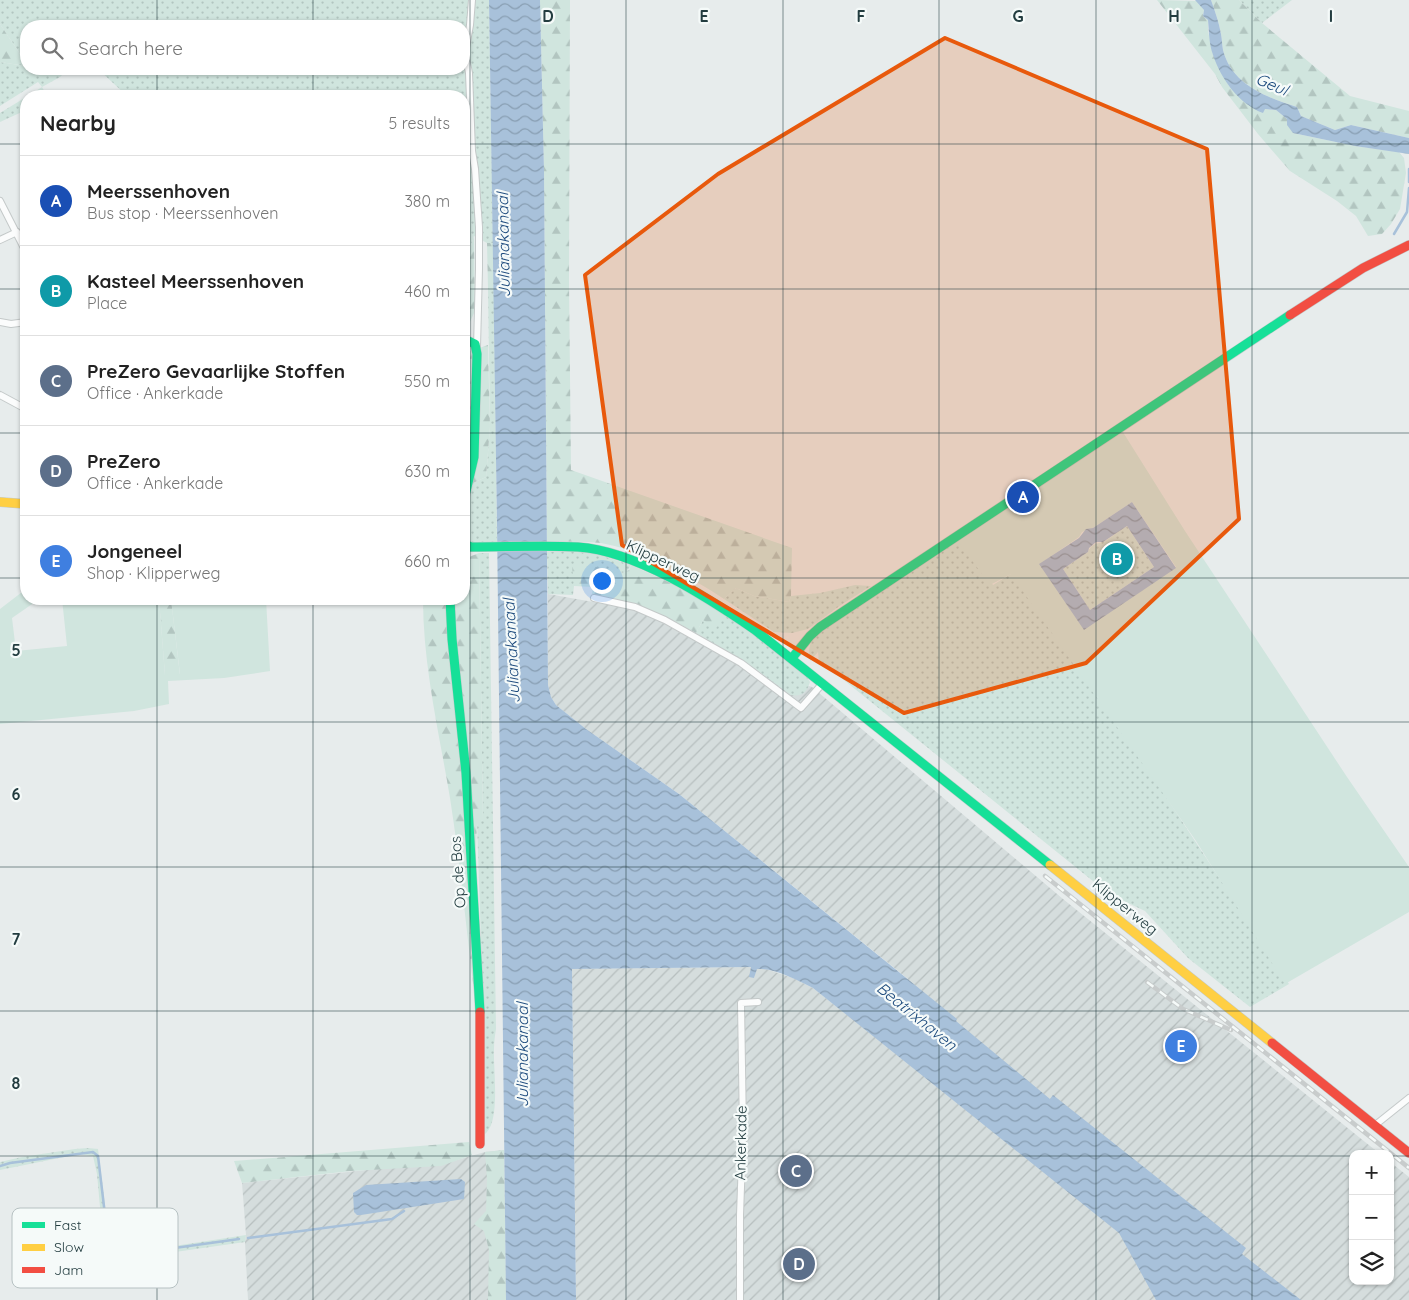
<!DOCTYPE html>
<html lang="en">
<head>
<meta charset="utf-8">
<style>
  body { margin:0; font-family:Quicksand,sans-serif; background:#f2f2f2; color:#222 }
  .controls { position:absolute; right:15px; bottom:15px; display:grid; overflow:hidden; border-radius:10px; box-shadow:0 1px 4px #0004 }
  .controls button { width:45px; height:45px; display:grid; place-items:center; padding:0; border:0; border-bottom:1px solid #e0e0e0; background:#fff; color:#222; font:25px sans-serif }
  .you { position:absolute; left:601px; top:580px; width:18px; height:18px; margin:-12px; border:4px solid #fff; border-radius:50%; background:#1a73e8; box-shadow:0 0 0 8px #1a73e833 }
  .badge { display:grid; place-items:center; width:32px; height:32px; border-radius:50%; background:#687a7c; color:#fff; font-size:16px; font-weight:700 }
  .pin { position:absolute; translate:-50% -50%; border:2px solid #fff; box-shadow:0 1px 5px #0006 }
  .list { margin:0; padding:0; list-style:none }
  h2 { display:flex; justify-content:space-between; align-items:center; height:65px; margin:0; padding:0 20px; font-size:21px }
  h2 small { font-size:16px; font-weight:400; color:#767676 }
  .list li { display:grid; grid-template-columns:32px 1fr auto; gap:15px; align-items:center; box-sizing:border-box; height:90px; padding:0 20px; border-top:1px solid #e0e0e0 }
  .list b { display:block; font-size:19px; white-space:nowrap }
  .list p { margin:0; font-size:16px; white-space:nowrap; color:#767676 }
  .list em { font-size:16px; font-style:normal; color:#767676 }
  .icon { flex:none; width:28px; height:28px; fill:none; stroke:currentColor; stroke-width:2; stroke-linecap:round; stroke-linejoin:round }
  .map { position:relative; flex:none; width:1409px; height:1300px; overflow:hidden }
  .search { position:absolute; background:#fff; box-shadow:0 1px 4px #0004; left:20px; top:20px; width:450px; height:55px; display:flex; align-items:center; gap:12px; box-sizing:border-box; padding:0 18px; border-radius:20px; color:#767676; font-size:19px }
  .panel { position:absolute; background:#fff; box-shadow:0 1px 4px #0004; left:20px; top:90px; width:450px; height:515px; border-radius:20px }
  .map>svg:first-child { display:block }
</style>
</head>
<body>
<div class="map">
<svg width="1409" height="1300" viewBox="0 0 1409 1300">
  <defs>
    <pattern id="industrial-furrows" width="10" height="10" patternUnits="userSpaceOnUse" patternTransform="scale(1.25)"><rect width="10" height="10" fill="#d5dddd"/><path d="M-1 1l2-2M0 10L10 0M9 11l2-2" fill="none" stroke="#b7bfbf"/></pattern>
    <pattern id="grass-dots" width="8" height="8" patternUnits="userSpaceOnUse" patternTransform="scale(1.25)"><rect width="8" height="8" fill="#d0e5de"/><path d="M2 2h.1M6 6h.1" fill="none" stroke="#b2c5c0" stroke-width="1.8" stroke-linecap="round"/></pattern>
    <pattern id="forest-firs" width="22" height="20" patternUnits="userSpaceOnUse" patternTransform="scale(1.25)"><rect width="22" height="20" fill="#d0e5de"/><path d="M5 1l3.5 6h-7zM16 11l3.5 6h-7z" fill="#b2c5c0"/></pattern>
    <pattern id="water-waves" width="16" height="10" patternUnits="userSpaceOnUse" patternTransform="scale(1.25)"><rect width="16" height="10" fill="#a8c1da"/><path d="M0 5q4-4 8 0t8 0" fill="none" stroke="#889eb2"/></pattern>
  </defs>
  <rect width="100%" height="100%" fill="#e7ecec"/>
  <g fill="url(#industrial-furrows)">
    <polygon points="548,594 633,609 661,622 739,666 782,683 790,680 812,687 1063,899 1380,1154 1353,1154 1353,1281 1390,1281 1390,1162 1409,1177 1409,1300 576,1300 572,969 751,967 754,978 757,968 763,968 793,978 813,988 865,1029 908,979 679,794 586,729 556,705 551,697 548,685"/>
    <polygon points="504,1150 506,1300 248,1300 245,1242 246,1235 242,1183 453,1161 485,1152"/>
  </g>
  <g fill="url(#grass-dots)">
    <polygon points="0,0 489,0 493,243 487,243 474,236 464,268 464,96 127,96 98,69 464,69 464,26 26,26 26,63 0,24"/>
    <polygon points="1239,0 1292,0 1262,23"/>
    <polygon points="0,62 26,66 26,69 68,69 60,77 42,87 47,96 28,96 42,87 38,82 0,106"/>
    <polygon points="26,97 26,115 24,111 0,122 0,113"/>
    <path d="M488,288H494L497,542L467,543C460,523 468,503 473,483L486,477L490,427Z"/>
    <path d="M1127,526L1154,567L1090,610L1063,569L1088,552C1091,543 1098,544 1105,541C1112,537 1120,530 1127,526Z"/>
    <path d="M960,538L993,585L1017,570L1289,984L1250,1007L1188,958L1145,911L1109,894L819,660L818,652L810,661C808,649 809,641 819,633Z"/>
    <path d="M572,551L596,554L631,565C627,576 619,573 610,570L574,586L573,595L548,594L547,552Z"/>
    <path d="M479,553H489L496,1029C495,1035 494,1042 494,1049C493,1068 501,1122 485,1134L482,972L477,822L483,820Z"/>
    <polygon points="855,585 871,586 841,605 808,629 792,633 774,632 724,599 736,588 754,596 789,602 791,596 820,593"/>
    <path d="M727,614L754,634L805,674L810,682C807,692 802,697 791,695L747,663L696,633L703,620Z"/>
    <polygon points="88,1148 98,1149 110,1246 115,1255 246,1235 245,1242 105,1262 97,1174 93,1156 79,1154 0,1170 0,1162 22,1157 75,1149"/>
  </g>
  <g fill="url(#forest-firs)">
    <path d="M540,0H570L569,281L571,470L792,548L791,596L789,602L754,596L736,588L724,599C693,578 638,549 601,543C583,541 565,542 547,541L544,171Z"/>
    <polygon points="1157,0 1197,1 1204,10 1203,16 1208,20 1208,31 1213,55 1229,86 1265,109 1276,110 1287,119 1293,133 1355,146 1399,152 1404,158 1406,173 1400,209 1391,224 1382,234 1368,236 1356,216 1337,201 1290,171 1258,134 1222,87 1215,74"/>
    <path d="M1211,0H1239L1262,23L1350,96L1409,111V138L1351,125L1335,130L1301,116L1297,107C1266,97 1232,85 1223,50C1222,45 1222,39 1221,34C1219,23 1215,11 1211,0Z"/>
    <polygon points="0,24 26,63 26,66 0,62"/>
    <polygon points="474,236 475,311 469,324 464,329 464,268"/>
    <polygon points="487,243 493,243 494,288 488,288"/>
    <polygon points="488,345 490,427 486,477 473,483 464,496 464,349 471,351"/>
    <path d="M479,553L483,820L477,823L473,925L474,991C466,926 460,862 450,798C439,732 423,666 423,599H464V559Z"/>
    <path d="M631,565L686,590L727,614L716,628L703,620L696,633C659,612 634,602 592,594L593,587L574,586L572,566H592L623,573L629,570Z"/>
    <polygon points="159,599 171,599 180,675 165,675"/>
    <polygon points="469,1142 472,1155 441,1166 351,1171 242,1183 234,1161"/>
    <polygon points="504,1150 506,1300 488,1300 489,1250 484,1231 474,1224 486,1211 487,1179 485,1152"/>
  </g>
  <g fill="#d0e5de" fill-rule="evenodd">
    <path d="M1121,429L1185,531L1347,777L1409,867V912L1285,984L1196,841L1011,574L990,585L957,540ZM1132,502L1176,567L1084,629L1040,564L1079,537L1082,532L1093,528Z"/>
    <polygon points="26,589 26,599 38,599 38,600 12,618 16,651 67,646 62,599 159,599 165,675 180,674 171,599 266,599 270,671 224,678 168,681 169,704 134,711 0,724 0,609"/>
  </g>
  <g fill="url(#water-waves)" fill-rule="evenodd">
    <path d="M489,0H540L544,171L548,685L551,697L556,705L586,729L679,794L957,1019L956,1021L1050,1099L1053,1095L1246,1248L1242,1254L1301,1300H1156L1119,1233L813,988C796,980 776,968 757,969L754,978L749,977L751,967L572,969L576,1300H506L497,524Z"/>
    <path d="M1195,0H1211C1215,11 1219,23 1221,34C1222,39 1222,45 1223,50C1232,85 1266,97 1297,107L1301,116L1335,130L1351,125L1409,138V154L1355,146L1293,133L1287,125V119L1276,110L1265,109L1263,113C1239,104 1221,79 1213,55C1209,44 1209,32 1208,20L1203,16L1204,10Z"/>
    <path d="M1132,502L1176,568L1084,630L1039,564L1079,538L1086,529L1093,528ZM1127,526L1154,567L1090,610L1063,569L1088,552L1089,548L1096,542H1103Z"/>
    <polygon points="461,1179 465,1182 464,1199 361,1215 357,1215 354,1212 353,1193 366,1185"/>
  </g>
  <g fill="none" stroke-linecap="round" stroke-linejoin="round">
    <g stroke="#a8c1da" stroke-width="2.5">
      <polyline points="1409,169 1409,182"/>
      <polyline points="1394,234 1407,212 1409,188"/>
      <polyline points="0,1166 10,1163 93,1152 98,1156 110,1257 239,1239"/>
      <polyline points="248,1238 392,1219 404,1211"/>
    </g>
    <g stroke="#c4c9c9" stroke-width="8">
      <g id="street">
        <polyline points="472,0 470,25 465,53 469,73 472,151 475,169 479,227 479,269 477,347"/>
        <polyline points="0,201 26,252"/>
        <polyline points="0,240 17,232"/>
        <polyline points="0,322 11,324 26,322"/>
        <polyline points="0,395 26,409"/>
        <polyline points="594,598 635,607 665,620 741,663 801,708 823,683"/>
        <polyline points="1374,1126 1409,1098"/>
        <polyline points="740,1300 740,1215 743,1131 741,1003 758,1002"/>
      </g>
    </g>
    <g stroke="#c2caca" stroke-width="10">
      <g id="fast">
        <polyline points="464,339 475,344 477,354 474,457 464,500"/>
        <path d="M464,544L471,547C506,547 542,545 578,547C636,551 707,597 755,630L1050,865"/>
        <polyline points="450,599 452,639 466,773 480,1012"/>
        <polyline points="792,658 810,636 820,627 1290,315"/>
      </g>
    </g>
    <g stroke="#c2caca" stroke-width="10">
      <g id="slow">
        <polyline points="0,502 26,504"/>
        <polyline points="1050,865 1272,1043"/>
      </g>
    </g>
    <g stroke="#c2caca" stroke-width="10">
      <g id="jam">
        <polyline points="1290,315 1363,268 1409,245"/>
        <polyline points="480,1012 480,1144"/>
        <polyline points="1272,1043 1409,1153"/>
      </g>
    </g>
    <use href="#street" stroke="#fbfcfc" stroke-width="6"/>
    <use href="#fast" stroke="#16e098" stroke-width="9"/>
    <use href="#slow" stroke="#ffcf43" stroke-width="9"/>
    <use href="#jam" stroke="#f24e42" stroke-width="9"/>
    <g stroke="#c8cccc" stroke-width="4.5">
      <g id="rail">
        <polyline points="1045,876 1409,1168"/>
        <polyline points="1147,982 1183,1009 1231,1030"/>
      </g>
    </g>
    <use href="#rail" stroke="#f5faf9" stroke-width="2.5" stroke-dasharray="8" stroke-linecap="butt"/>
  </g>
  <path fill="#e8590c" fill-opacity="0.2" stroke="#e8590c" stroke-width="4" stroke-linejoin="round" d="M945,38L1207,149L1239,519L1086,663L904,713L622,545L585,275L718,174Z"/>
  <path fill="none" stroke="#233d40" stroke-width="1" stroke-opacity="0.55" d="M157,0V26M313,0V26M470,0V1300M626,0V1300M783,0V1300M939,0V1300M1096,0V1300M1252,0V1300M157,69V96M313,69V96M0,144H26M464,144H1409M0,289H26M464,289H1409M0,433H26M464,433H1409M0,578H26M464,578H1409M157,599V1300M313,599V1300M0,722H1409M0,867H1409M0,1011H1409M0,1156H1353M1390,1156H1409"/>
  <g text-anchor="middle" stroke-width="4.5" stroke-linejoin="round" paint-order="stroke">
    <g font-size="15" fill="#233d40" stroke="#f5faf9">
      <text transform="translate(663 561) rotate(25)" y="5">Klipperweg</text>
      <text transform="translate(458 872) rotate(-94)" y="5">Op de Bos</text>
      <text transform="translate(1125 907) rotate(39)" y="5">Klipperweg</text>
      <text transform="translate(741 1143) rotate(-89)" y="5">Ankerkade</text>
    </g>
    <g font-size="16" font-style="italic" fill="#1c4a7d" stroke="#f5faf9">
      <text transform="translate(1272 84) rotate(23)" y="6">Geul</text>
      <text transform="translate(503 245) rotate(-91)" y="6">Julianakanaal</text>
      <text transform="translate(511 651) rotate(-93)" y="6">Julianakanaal</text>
      <text transform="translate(917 1016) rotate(39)" y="6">Beatrixhaven</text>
      <text transform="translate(522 1055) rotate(-90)" y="6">Julianakanaal</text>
    </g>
  </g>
  <rect x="12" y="1208" width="166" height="80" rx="8" fill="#f5faf9" stroke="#b6c1c2" stroke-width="1"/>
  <rect x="22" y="1222" width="23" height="6" fill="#16e098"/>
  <rect x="22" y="1244" width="23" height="7" fill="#ffcf43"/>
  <rect x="22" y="1267" width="23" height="6" fill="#f24e42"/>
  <g font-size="14" fill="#233d40">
    <text x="54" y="1230">Fast</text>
    <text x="54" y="1252">Slow</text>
    <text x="54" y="1275">Jam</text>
  </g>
  <g font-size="16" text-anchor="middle" font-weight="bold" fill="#233d40" stroke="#f5faf9" stroke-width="4.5" stroke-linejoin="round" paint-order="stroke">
    <text x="548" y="22">D</text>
    <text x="704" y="22">E</text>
    <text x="861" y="22">F</text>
    <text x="1018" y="22">G</text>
    <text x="1174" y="22">H</text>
    <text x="1331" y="22">I</text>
    <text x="16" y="656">5</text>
    <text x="16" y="800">6</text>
    <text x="16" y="945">7</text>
    <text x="16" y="1089">8</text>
  </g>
</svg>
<div class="controls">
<button>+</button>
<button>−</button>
<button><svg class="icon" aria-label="layers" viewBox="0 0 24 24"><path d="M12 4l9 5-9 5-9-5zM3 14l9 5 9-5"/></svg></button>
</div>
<div class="you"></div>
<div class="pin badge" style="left:1023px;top:497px;background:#1a4fb4">A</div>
<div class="pin badge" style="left:1117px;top:559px;background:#0f9aa8">B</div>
<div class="pin badge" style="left:796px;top:1171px;background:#5c6f8a">C</div>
<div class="pin badge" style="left:799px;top:1264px;background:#5c6f8a">D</div>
<div class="pin badge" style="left:1181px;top:1046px;background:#3f7fe0">E</div>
<div class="search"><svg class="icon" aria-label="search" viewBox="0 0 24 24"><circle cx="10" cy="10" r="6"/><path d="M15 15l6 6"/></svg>Search here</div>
<section class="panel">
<h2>Nearby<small>5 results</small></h2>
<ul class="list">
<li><span class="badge" style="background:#1a4fb4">A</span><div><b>Meerssenhoven</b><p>Bus stop · Meerssenhoven</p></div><em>380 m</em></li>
<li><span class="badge" style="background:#0f9aa8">B</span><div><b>Kasteel Meerssenhoven</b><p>Place</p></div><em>460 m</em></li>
<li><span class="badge" style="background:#5c6f8a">C</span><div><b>PreZero Gevaarlijke Stoffen</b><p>Office · Ankerkade</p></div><em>550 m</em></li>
<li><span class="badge" style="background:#5c6f8a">D</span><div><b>PreZero</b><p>Office · Ankerkade</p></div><em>630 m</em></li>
<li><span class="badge" style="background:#3f7fe0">E</span><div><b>Jongeneel</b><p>Shop · Klipperweg</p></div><em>660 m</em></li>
</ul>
</section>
</div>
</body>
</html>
